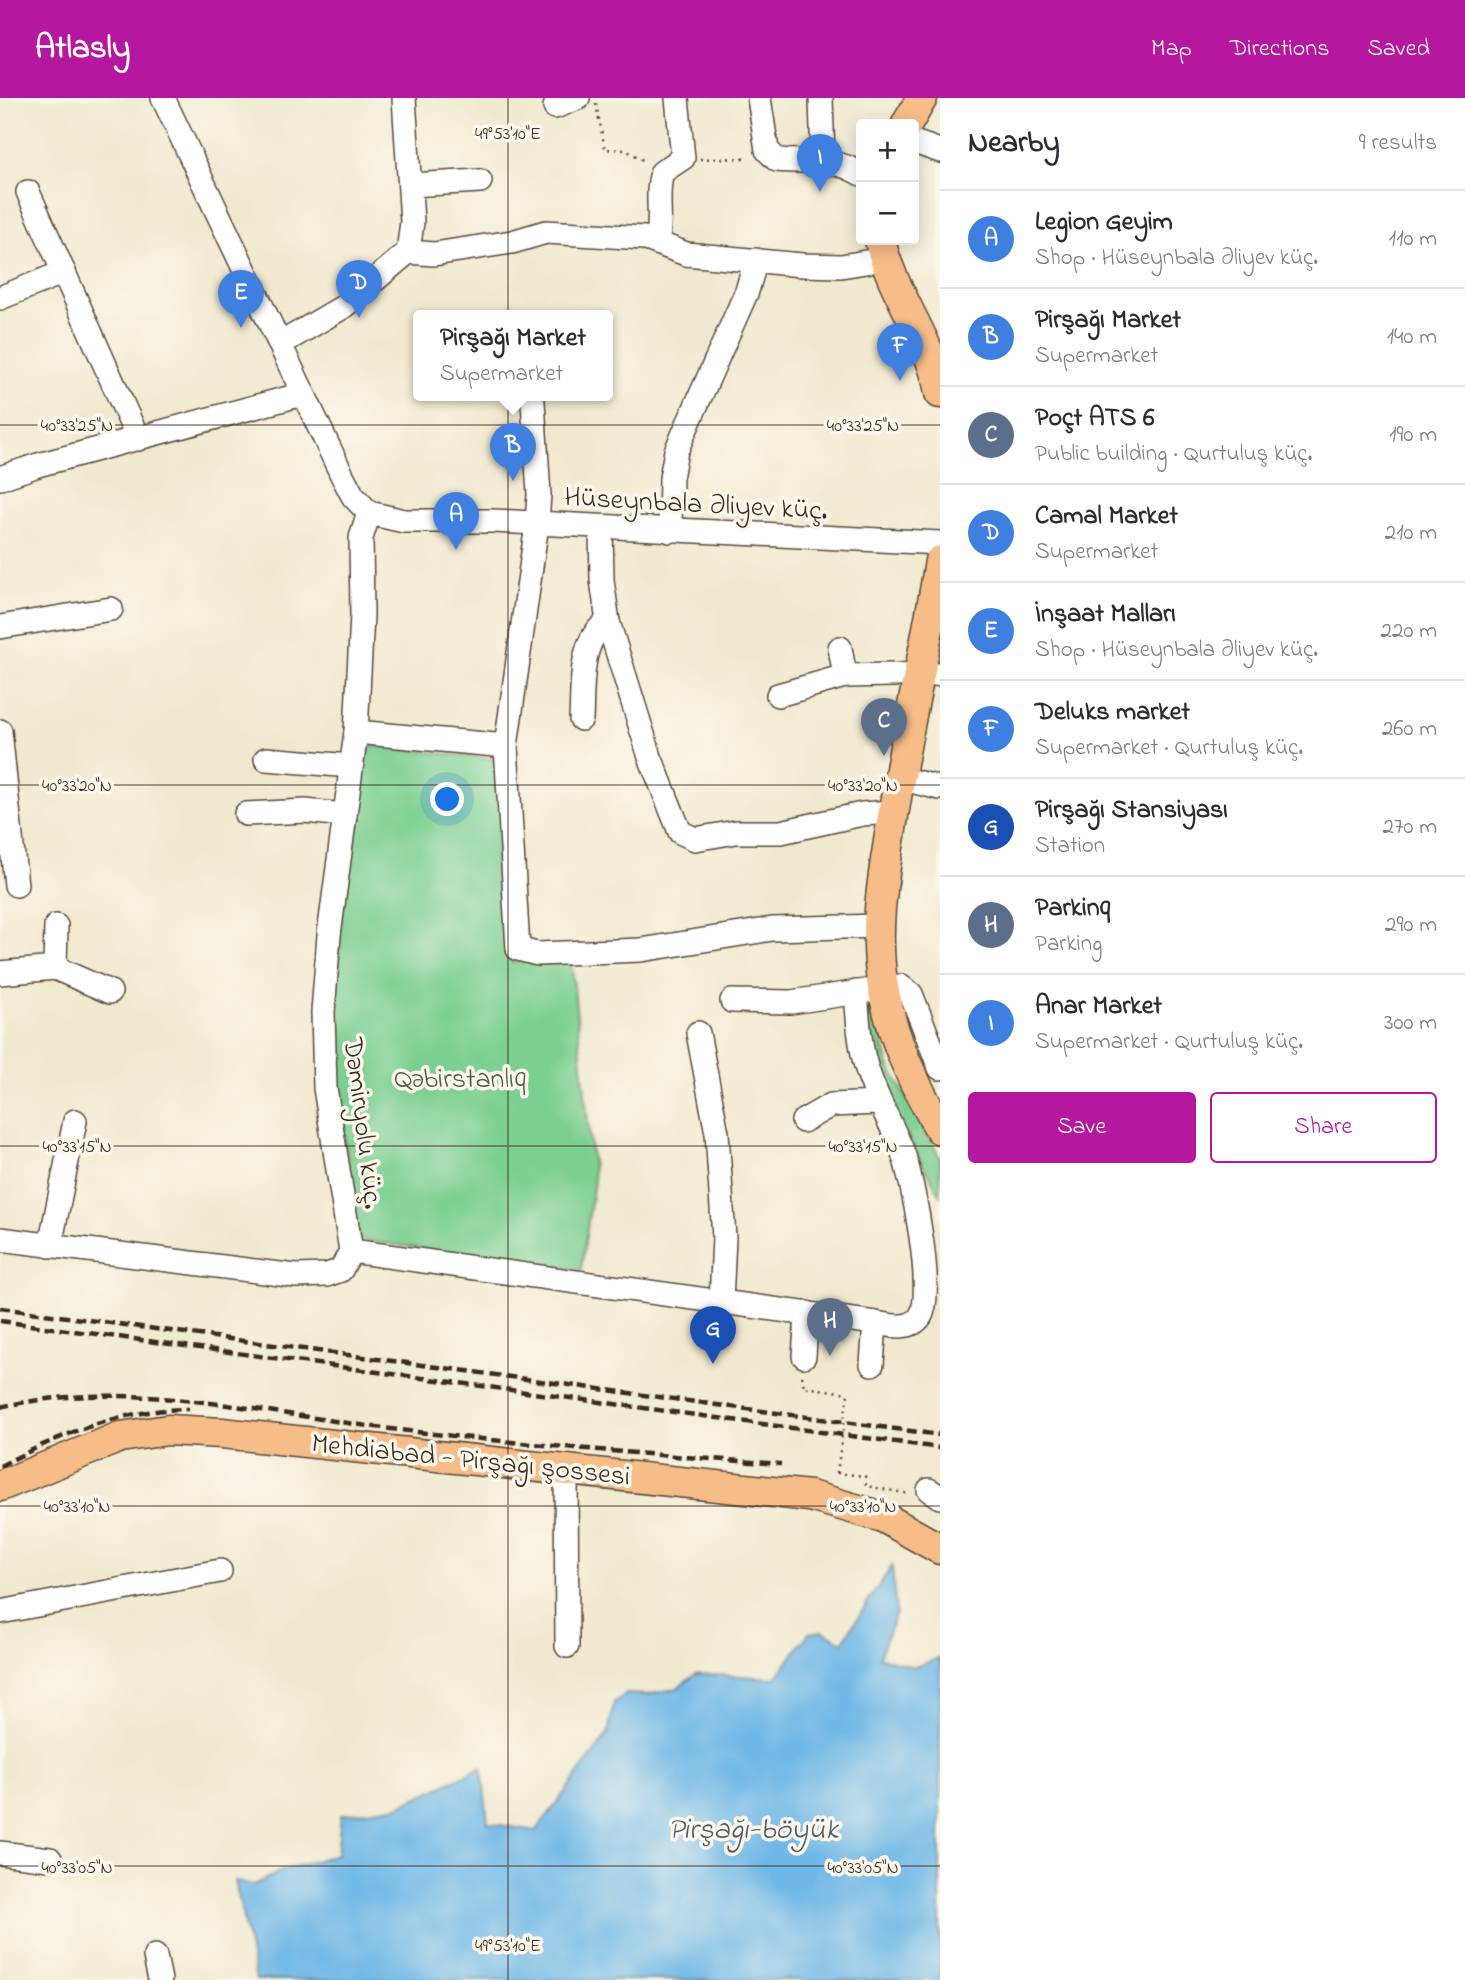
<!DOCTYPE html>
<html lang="en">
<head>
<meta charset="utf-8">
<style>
  body { margin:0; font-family:"Indie Flower",sans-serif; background:#f7f7f7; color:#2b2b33 }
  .controls { position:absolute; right:21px; top:21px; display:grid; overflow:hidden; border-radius:7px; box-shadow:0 4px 18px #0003 }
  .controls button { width:63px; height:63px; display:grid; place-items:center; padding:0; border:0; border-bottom:2px solid #e1e1e2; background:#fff; color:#2b2b33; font:35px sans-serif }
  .you { position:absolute; left:448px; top:702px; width:24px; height:24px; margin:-18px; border:5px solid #fff; border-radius:50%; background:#1a73e8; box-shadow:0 0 0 10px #1a73e833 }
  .badge { display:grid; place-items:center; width:46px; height:46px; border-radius:50%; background:#b5179e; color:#fff; font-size:23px; font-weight:700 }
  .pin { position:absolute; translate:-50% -58px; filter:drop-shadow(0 2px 4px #0008) }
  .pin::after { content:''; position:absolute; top:37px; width:24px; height:21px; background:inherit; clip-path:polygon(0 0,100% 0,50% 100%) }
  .popup { position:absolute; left:413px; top:212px; width:200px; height:91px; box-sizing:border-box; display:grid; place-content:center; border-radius:7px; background:#fff; filter:drop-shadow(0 2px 5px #0005); font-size:23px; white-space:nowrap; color:#7c7c81 }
  .popup b { font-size:26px; color:#2b2b33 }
  .popup::after { content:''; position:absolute; left:50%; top:100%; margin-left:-14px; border:14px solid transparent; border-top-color:#fff }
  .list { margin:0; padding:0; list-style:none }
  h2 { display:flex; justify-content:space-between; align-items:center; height:91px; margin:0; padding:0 28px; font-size:30px }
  h2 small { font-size:23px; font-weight:400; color:#7c7c81 }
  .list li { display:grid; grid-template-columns:46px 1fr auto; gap:21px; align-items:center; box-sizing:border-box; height:98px; padding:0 28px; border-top:2px solid #e1e1e2 }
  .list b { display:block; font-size:26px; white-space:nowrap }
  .list p { margin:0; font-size:23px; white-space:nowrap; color:#7c7c81 }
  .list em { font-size:23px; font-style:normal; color:#7c7c81 }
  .actions { display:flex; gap:14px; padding:21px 28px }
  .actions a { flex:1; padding:16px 0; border:2px solid #b5179e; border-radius:7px; text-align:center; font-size:24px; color:#b5179e }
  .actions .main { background:#b5179e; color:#fff }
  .map { position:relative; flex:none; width:940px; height:1882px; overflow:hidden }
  header { display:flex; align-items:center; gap:42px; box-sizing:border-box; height:98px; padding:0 35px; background:#b5179e; color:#fff }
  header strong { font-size:33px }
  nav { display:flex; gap:38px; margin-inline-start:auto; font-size:24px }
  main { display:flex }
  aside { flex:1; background:#fff }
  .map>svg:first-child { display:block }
</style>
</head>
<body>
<header>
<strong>Atlasly</strong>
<nav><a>Map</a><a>Directions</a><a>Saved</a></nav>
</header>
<main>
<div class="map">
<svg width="940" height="1882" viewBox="0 0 940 1882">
  <rect width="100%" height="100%" fill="#fbf7ec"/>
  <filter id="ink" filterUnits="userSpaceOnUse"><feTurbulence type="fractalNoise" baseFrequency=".0143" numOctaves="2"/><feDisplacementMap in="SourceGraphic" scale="14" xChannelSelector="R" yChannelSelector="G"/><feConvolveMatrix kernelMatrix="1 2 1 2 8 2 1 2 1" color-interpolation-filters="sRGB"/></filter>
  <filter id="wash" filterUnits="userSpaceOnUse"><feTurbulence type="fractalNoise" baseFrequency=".00686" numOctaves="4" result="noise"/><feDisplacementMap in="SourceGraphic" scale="28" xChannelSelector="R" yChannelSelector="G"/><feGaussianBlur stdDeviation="1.57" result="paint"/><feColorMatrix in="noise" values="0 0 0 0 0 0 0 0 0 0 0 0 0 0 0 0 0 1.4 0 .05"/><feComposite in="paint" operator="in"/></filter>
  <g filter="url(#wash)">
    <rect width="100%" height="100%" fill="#f1e9cf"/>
    <g fill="#7bcf92" stroke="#5b7c58" stroke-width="2">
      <polygon points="365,647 494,661 502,671 511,864 571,862 594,1082 581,1172 359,1142 334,969 341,811"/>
      <polygon points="871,903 889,968 940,1060 940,1096 887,1003 876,968 865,905"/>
    </g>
    <polygon fill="#6eb7e6" stroke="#547082" stroke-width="2" points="892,1468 896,1515 879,1559 914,1569 940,1560 940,1882 256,1882 235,1783 254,1787 284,1772 337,1756 341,1717 399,1708 482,1669 488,1725 536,1733 608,1636 614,1604 627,1596 647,1597 678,1590 696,1576 776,1580 809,1535 823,1533 842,1544"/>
  </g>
  <g filter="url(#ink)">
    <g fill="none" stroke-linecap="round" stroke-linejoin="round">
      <g stroke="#564739" stroke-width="26">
        <g id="minor">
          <polyline points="163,0 342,377 353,398 369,415 404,423 494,423 940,445"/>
          <polyline points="404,0 412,124 408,154"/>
          <path d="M759,0L767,52L777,62C811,65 830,58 861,76"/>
          <polyline points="821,0 823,62"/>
          <polyline points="555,9 578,0"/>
          <polyline points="914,44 940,53"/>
          <polyline points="410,87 480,83"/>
          <polyline points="28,94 138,341"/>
          <path d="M657,144C663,120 655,97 662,74L683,60L677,0"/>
          <polyline points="0,200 64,174"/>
          <polyline points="280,246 343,209 408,154 434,156 512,144 546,134 644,140 686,156 802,167 841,168 884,161"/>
          <polyline points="533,304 539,396 537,426 506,648 518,851 537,856 641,852 772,831 878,828"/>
          <polyline points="0,380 38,367 303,296"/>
          <polyline points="601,430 602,482 608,524 650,659 680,734 695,741 736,734 781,734 862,716 893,714"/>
          <polyline points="670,433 671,380 676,353 747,193 756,162"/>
          <polyline points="0,529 111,511"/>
          <polyline points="840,550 845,578"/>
          <polyline points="778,597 845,578 940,576"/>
          <path d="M581,621C583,590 578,541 608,524"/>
          <polyline points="0,633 16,787"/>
          <polyline points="356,634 506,648"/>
          <polyline points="266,661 351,668"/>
          <polyline points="899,680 940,690"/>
          <polyline points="246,716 305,713 345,717"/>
          <polyline points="55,870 56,828"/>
          <polyline points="0,875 55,870 110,894"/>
          <polyline points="732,903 791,904 900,888 911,896 940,970"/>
          <polyline points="698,935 717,1035 724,1140 721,1204"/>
          <polyline points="803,1023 831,1007 879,1005"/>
          <polyline points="0,1141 296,1178 327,1177 341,1172 351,1153 325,990 323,914 329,837 356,634 362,517 361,440 369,415"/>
          <polyline points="50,1148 75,1023"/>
          <path d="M351,1153L875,1225C889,1227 910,1233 920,1219C936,1197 912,1078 902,1052C890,1023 875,998 866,968C859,944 858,919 856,894"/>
          <polyline points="804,1258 807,1215"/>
          <polyline points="872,1266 875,1225"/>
          <polyline points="566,1370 567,1548"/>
          <polyline points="929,1392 940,1399"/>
          <polyline points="0,1514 220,1473"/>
          <polyline points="0,1755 50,1761"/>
          <polyline points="155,1858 160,1882"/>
        </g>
      </g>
      <g stroke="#564739" stroke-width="33">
        <g id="major">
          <polyline points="907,26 922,0"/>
          <path d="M880,142C892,196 931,240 940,295"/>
          <path d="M940,463C926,551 905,637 892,725C883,779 873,834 883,889C892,941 914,986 940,1031"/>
          <polyline points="0,1388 120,1339 168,1332 222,1335 810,1398 883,1419 940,1451"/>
        </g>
      </g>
      <g stroke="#564739" stroke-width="2.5" stroke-dasharray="2 5" stroke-linecap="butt">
        <polyline points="596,6 605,51 626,52 646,64"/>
        <polyline points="700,61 749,60"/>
        <polyline points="713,1249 718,1224"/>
        <polyline points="802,1278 804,1289 848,1295"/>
        <polyline points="837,1375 865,1378 866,1388 910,1396"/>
      </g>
      <use href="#minor" stroke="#fff" stroke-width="23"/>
      <use href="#major" stroke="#f7bd88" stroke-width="30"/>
      <g stroke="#3b2a1e" stroke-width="4.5" stroke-dasharray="10 5" stroke-linecap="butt">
        <polyline points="0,1210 940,1337"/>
        <polyline points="0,1223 940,1350"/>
        <path d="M0,1309C132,1279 268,1317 400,1332C527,1347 654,1357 781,1366"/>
        <path d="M0,1368C59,1337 121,1311 189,1311"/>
      </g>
      <polyline stroke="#564739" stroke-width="2.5" stroke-dasharray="2 5" stroke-linecap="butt" points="837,1375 848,1295"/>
    </g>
  </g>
  <path fill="none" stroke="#3b2a1e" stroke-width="2" stroke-opacity="0.45" d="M508,0V1882M0,327H940M0,687H940M0,1048H940M0,1408H940M0,1768H940"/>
  <g text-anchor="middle" stroke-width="7" stroke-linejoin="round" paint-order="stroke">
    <g font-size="28" fill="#3b2a1e" stroke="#fbf7ec">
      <text transform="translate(696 404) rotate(3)" y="10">Hüseynbala Əliyev küç.</text>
      <text transform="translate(365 1025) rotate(83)" y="10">Dəmiryolu küç.</text>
      <text transform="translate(471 1360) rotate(6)" y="10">Mehdiabad - Pirşağı şossesi</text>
    </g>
    <g font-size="28" fill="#4e5c41" stroke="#fbf7ec">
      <text x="460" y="989">Qəbirstanlıq</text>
    </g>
    <g font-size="30" font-style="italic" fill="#4d5b64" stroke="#fbf7ec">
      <text x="753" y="1740">Pirşağı-böyük</text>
    </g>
  </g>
  <g font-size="18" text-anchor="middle" fill="#3b2a1e" stroke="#fbf7ec" stroke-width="7" stroke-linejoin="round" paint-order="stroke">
    <text x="508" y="41">49°53'10"E</text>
    <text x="77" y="333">40°33'25"N</text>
    <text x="863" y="333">40°33'25"N</text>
    <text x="77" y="693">40°33'20"N</text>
    <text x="863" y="693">40°33'20"N</text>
    <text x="77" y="1054">40°33'15"N</text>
    <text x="863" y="1054">40°33'15"N</text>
    <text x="77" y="1414">40°33'10"N</text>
    <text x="863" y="1414">40°33'10"N</text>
    <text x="77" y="1775">40°33'05"N</text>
    <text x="863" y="1775">40°33'05"N</text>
    <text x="508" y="1853">49°53'10"E</text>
  </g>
</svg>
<div class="controls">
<button>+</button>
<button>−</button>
</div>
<div class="you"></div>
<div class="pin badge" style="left:456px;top:452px;background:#3f7fe0">A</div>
<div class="pin badge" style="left:513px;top:383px;background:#3f7fe0">B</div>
<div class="popup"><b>Pirşağı Market</b>Supermarket</div>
<div class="pin badge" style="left:884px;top:658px;background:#5c6f8a">C</div>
<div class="pin badge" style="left:359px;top:220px;background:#3f7fe0">D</div>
<div class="pin badge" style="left:241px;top:230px;background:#3f7fe0">E</div>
<div class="pin badge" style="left:900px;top:283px;background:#3f7fe0">F</div>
<div class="pin badge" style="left:713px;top:1266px;background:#1a4fb4">G</div>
<div class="pin badge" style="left:830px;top:1258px;background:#5c6f8a">H</div>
<div class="pin badge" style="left:820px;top:94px;background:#3f7fe0">I</div>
</div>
<aside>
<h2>Nearby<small>9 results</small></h2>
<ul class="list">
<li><span class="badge" style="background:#3f7fe0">A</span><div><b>Legion Geyim</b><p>Shop · Hüseynbala Əliyev küç.</p></div><em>110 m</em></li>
<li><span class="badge" style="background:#3f7fe0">B</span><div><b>Pirşağı Market</b><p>Supermarket</p></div><em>140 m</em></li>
<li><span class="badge" style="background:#5c6f8a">C</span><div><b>Poçt ATS 6</b><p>Public building · Qurtuluş küç.</p></div><em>190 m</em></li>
<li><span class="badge" style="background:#3f7fe0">D</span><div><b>Camal Market</b><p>Supermarket</p></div><em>210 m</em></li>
<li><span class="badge" style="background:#3f7fe0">E</span><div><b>İnşaat Malları</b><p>Shop · Hüseynbala Əliyev küç.</p></div><em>220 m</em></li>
<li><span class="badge" style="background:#3f7fe0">F</span><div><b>Deluks market</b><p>Supermarket · Qurtuluş küç.</p></div><em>260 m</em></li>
<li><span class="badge" style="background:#1a4fb4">G</span><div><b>Pirşağı Stansiyası</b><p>Station</p></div><em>270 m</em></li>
<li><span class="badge" style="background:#5c6f8a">H</span><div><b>Parkinq</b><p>Parking</p></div><em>290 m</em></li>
<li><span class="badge" style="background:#3f7fe0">I</span><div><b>Anar Market</b><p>Supermarket · Qurtuluş küç.</p></div><em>300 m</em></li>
</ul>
<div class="actions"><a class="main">Save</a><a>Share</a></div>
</aside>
</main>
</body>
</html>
